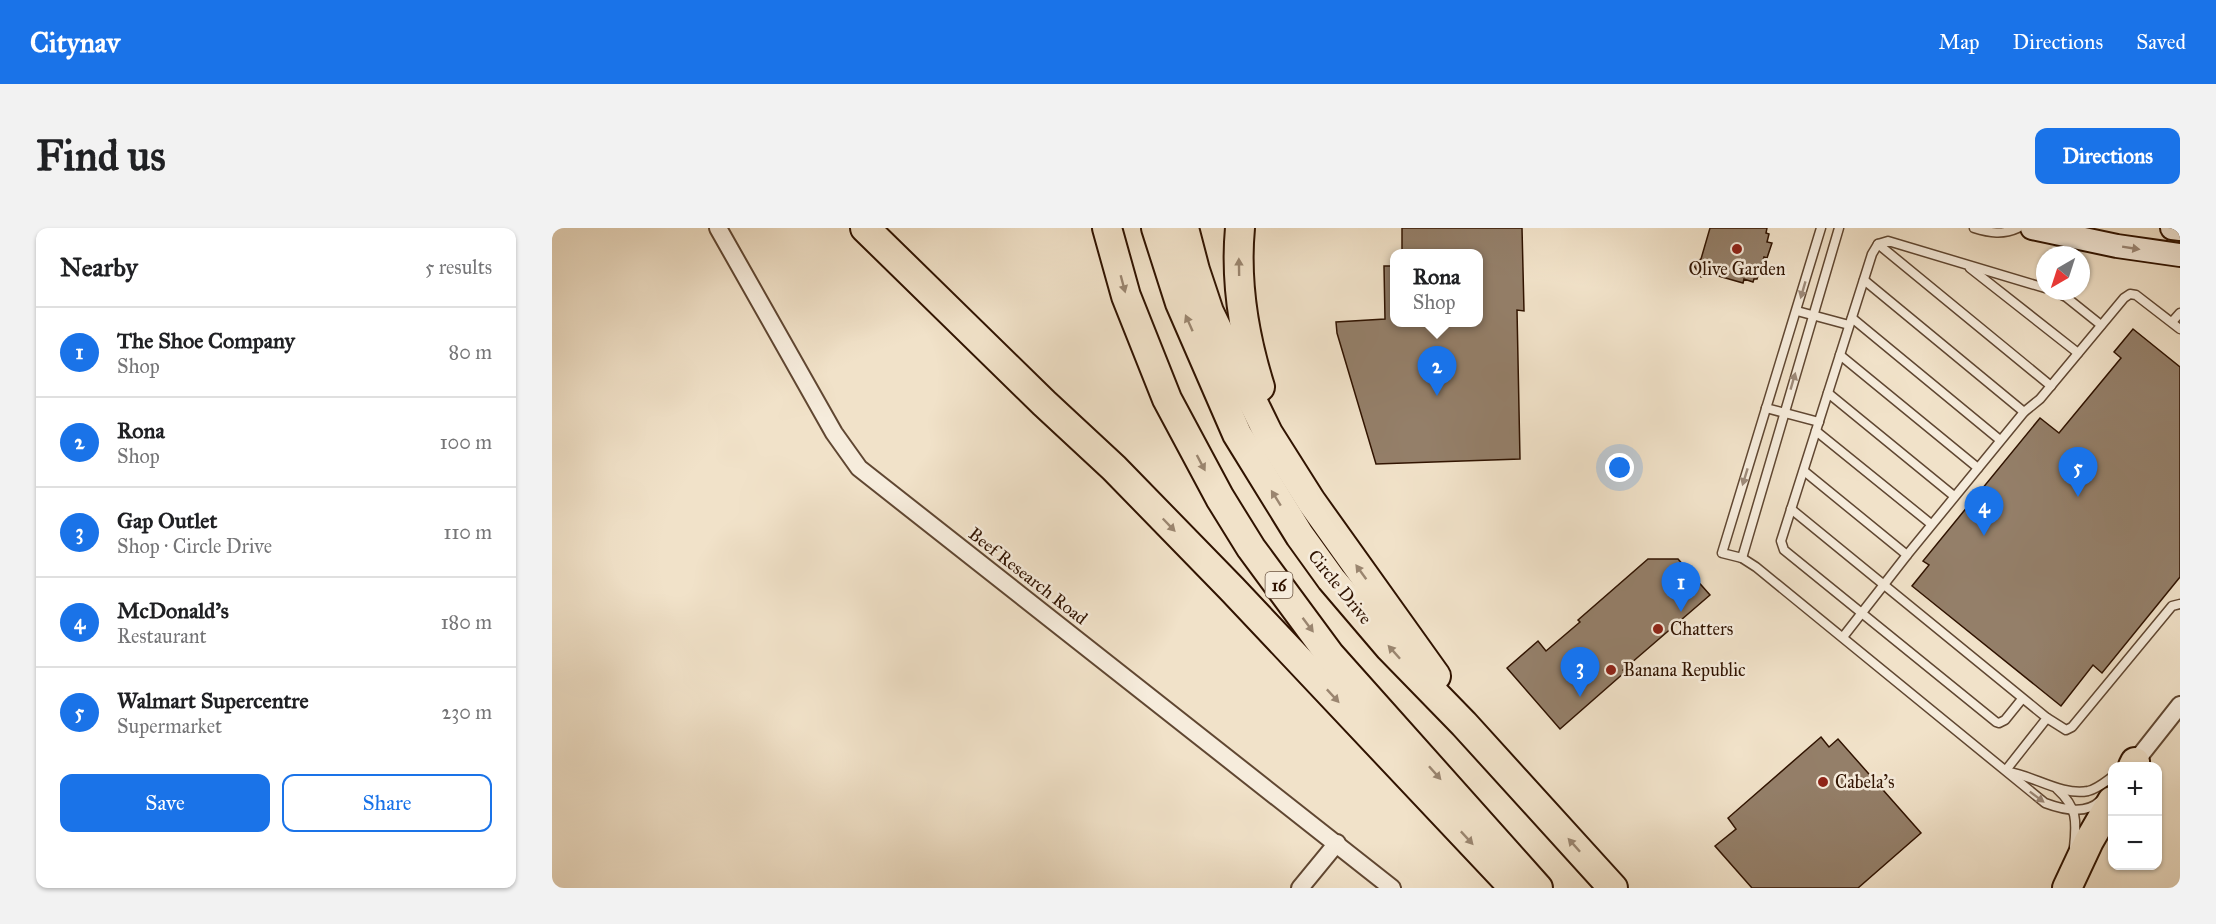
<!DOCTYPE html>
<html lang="en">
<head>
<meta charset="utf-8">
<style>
  body { margin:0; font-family:"IM FELL Great Primer",serif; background:#f2f2f2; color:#202124 }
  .controls { position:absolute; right:18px; bottom:18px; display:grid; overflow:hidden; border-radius:12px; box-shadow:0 2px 4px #0004 }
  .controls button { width:54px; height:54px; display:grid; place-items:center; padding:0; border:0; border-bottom:2px solid #e0e0e0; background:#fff; color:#202124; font:30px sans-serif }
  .compass { position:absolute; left:1484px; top:18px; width:54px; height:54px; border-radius:50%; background:#fff; box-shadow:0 2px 4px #0004; rotate:219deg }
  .you { position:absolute; left:1068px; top:240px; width:21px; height:21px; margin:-15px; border:4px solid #fff; border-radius:50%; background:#1a73e8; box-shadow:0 0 0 9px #1a73e833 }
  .badge { display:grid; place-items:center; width:39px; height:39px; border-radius:50%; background:#1a73e8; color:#fff; font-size:20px; font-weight:700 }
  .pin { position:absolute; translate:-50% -50px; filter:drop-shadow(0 2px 3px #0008) }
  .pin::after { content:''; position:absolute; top:32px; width:21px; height:18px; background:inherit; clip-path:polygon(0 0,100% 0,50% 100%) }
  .popup { position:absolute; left:838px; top:21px; width:93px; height:78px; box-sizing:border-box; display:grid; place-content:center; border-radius:12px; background:#fff; filter:drop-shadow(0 2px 4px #0005); font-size:20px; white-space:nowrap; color:#757577 }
  .popup b { font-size:22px; color:#202124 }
  .popup::after { content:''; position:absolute; left:50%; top:100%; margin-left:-12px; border:12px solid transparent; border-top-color:#fff }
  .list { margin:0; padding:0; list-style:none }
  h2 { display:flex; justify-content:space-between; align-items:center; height:78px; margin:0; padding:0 24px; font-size:26px }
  h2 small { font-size:20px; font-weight:400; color:#757577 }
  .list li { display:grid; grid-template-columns:39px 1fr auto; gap:18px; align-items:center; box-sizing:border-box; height:90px; padding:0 24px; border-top:2px solid #e0e0e0 }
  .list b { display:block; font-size:22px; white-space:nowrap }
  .list p { margin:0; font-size:20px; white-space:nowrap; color:#757577 }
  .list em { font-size:20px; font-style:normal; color:#757577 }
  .actions { display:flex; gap:12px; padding:18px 24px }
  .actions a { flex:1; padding:14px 0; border:2px solid #1a73e8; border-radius:12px; text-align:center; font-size:21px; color:#1a73e8 }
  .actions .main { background:#1a73e8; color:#fff }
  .map { position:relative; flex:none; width:1628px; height:660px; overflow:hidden; border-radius:12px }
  header { display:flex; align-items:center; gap:36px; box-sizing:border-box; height:84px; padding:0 30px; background:#1a73e8; color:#fff }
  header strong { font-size:28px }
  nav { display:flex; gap:33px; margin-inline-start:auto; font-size:21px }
  .intro { display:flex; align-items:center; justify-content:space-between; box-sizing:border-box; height:144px; padding:0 36px }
  h1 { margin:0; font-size:42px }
  .button { padding:15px 27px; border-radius:12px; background:#1a73e8; color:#fff; font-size:21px; font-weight:700 }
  main { display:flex; gap:36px; padding:0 36px }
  aside { flex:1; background:#fff; border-radius:12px; box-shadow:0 2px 4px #0004 }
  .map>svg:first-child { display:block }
</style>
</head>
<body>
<header>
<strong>Citynav</strong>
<nav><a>Map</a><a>Directions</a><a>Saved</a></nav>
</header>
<div class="intro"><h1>Find us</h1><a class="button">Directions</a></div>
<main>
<aside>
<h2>Nearby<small>5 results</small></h2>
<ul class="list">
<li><span class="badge">1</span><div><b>The Shoe Company</b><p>Shop</p></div><em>80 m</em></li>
<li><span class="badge">2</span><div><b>Rona</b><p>Shop</p></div><em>100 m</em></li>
<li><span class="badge">3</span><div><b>Gap Outlet</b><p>Shop · Circle Drive</p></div><em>110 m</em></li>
<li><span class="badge">4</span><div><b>McDonald's</b><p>Restaurant</p></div><em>180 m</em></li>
<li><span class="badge">5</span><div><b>Walmart Supercentre</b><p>Supermarket</p></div><em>230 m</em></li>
</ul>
<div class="actions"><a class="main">Save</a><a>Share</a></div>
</aside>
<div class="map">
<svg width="1628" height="660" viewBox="0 0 1628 660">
  <rect width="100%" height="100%" fill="#f1e2c9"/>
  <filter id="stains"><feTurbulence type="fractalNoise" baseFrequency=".00333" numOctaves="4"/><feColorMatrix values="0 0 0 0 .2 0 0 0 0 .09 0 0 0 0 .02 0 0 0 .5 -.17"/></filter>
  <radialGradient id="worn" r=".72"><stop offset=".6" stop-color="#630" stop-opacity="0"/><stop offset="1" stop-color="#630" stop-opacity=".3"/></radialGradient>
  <g fill="#947f69" stroke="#301300" stroke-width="1.5">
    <polygon points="850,0 970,0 972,83 965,82 968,231 824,236 785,105 784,94 833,91 832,38 843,38 843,94 927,94 927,26 850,26"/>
    <polygon points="1158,0 1215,0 1214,5 1217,6 1215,14 1220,15 1215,30 1212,29 1205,51 1202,51 1201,54 1192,51 1191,55 1156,45 1149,49 1141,36 1149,31"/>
    <polygon points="1581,101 1628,139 1628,349 1550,445 1541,437 1509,478 1360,358 1377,337 1371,333 1488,190 1507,205 1569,130 1562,124"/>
    <polygon points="1096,331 1126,331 1158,367 1071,442 1073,444 1008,501 955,440 986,413 994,423 1028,394 1026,392"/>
    <polygon points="1269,509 1277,519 1286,511 1369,605 1306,660 1200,660 1163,618 1184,601 1176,590"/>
  </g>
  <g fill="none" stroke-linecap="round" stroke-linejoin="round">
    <g stroke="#604732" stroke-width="11">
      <g id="service">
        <path d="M1269,0L1170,325L1190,330L1204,339L1493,575C1509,581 1534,587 1548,573"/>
        <path d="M1422,0C1438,5 1451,7 1466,0"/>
        <polyline points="1326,16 1499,158"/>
        <polyline points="1418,40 1526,125"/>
        <polyline points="1312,52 1472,184"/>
        <polyline points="1502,63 1514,69 1549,97"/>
        <polyline points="1245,83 1297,97"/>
        <polyline points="1300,90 1448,212"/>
        <polyline points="1620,94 1628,85"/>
        <polyline points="1288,127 1426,240"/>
        <polyline points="1276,165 1402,268"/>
        <polyline points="1214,180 1267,194"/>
        <polyline points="1264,203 1379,296"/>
        <polyline points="1252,243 1355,327 1472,184 1488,171 1572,70 1578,66 1584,67 1628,101"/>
        <polyline points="1239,281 1495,490 1454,542"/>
        <polyline points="1190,330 1287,0"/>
        <polyline points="1291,409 1355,327"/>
        <polyline points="1470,471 1453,492 1447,495 1444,494 1232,322 1229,313 1320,26 1326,16 1336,13 1493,60"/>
        <polyline points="1495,490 1514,502 1520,499 1620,378 1628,376"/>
        <path d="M1457,544C1482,548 1510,568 1536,563C1545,561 1553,554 1560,549"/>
        <path d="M1505,561C1525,579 1525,593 1522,619"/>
      </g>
    </g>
    <g stroke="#604732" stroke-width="20">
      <g id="minor">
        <polyline points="166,0 282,205 307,240 840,660"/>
        <polyline points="1583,534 1628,477"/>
        <polyline points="748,660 785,615"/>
      </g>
    </g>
    <g stroke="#301300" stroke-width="26">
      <g id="secondary">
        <polyline points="1480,0 1565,18 1628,27"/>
        <polyline points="1620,0 1628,1"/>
      </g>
    </g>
    <g stroke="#301300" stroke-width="32">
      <g id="motorway">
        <polyline points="313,0 492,175 562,240 680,361 962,660"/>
        <polyline points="555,0 574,68 615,171 668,270 699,320 778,427 986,660"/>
        <polyline points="604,0 628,75 685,206 748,308 779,351 837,419 912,496 1061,660"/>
        <polyline points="632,0 643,42 657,84 716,205 759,273 884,448"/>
        <path d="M688,0C683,54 692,108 708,159"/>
        <polyline points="1581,538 1583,534"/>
        <polyline points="1515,660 1537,613 1560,573"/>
      </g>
    </g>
    <use href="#service" stroke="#f6ecdc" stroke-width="8"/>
    <use href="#minor" stroke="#f6ecdc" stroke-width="16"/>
    <use href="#secondary" stroke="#f6ecdc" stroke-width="22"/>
    <use href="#motorway" stroke="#f1e2c9" stroke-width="28"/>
  </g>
  <defs><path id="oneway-solid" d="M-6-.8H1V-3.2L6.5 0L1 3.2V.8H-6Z" transform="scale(1.5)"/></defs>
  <g fill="#9d8a79">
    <use href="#oneway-solid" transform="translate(1579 20) rotate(9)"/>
    <use href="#oneway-solid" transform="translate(1251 62) rotate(106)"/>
    <use href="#oneway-solid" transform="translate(1241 153) rotate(-74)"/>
    <use href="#oneway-solid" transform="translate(1193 249) rotate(107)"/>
    <use href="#oneway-solid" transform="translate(1485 569) rotate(37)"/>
  </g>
  <g fill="#9a856f">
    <use href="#oneway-solid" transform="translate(687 39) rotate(-91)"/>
    <use href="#oneway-solid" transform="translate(571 56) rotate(75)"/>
    <use href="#oneway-solid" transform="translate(637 95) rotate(-114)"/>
    <use href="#oneway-solid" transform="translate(649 235) rotate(62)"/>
    <use href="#oneway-solid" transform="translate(724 270) rotate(-122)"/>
    <use href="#oneway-solid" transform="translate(617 297) rotate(46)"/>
    <use href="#oneway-solid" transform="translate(809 344) rotate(-126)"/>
    <use href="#oneway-solid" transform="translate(756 397) rotate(53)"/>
    <use href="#oneway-solid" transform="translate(842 424) rotate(-132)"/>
    <use href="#oneway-solid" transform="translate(781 468) rotate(47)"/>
    <use href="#oneway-solid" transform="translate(883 545) rotate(48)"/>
    <use href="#oneway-solid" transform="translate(915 610) rotate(47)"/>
    <use href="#oneway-solid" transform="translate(1022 617) rotate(-132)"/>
  </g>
  <g fill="#8f2418" stroke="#f6ecdc" stroke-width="2">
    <circle cx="1185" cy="21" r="6"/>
    <circle cx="1106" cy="401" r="6"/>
    <circle cx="1059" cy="442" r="6"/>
    <circle cx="1271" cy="554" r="6"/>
  </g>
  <g text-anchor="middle" stroke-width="5" stroke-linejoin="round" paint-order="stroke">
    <rect fill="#f6ecdc" stroke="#6b5442" stroke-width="1.5" x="713.5" y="344" width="27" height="26" rx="4.5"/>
    <g font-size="16" font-weight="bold" fill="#301300">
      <text x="727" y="363">16</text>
    </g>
    <g font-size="18" fill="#301300" stroke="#f6ecdc" text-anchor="start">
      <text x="1185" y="47" text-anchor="middle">Olive Garden</text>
      <text x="1118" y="407">Chatters</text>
      <text x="1071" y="448">Banana Republic</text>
      <text x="1283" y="560">Cabela's</text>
    </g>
    <g font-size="18" fill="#301300" stroke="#f6ecdc">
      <text transform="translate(476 348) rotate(38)" y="6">Beef Research Road</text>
      <text transform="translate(788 359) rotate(51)" y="6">Circle Drive</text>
    </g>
  </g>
  <rect width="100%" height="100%" filter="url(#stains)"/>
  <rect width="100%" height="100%" fill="url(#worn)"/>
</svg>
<div class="controls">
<button>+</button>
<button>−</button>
</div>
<svg class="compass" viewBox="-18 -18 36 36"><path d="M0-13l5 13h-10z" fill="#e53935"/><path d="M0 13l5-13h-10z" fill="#757577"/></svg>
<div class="you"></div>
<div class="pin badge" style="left:1129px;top:384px">1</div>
<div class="pin badge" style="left:885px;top:168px">2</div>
<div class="popup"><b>Rona</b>Shop</div>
<div class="pin badge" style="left:1028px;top:469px">3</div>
<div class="pin badge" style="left:1432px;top:308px">4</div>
<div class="pin badge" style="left:1526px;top:269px">5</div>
</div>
</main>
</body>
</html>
